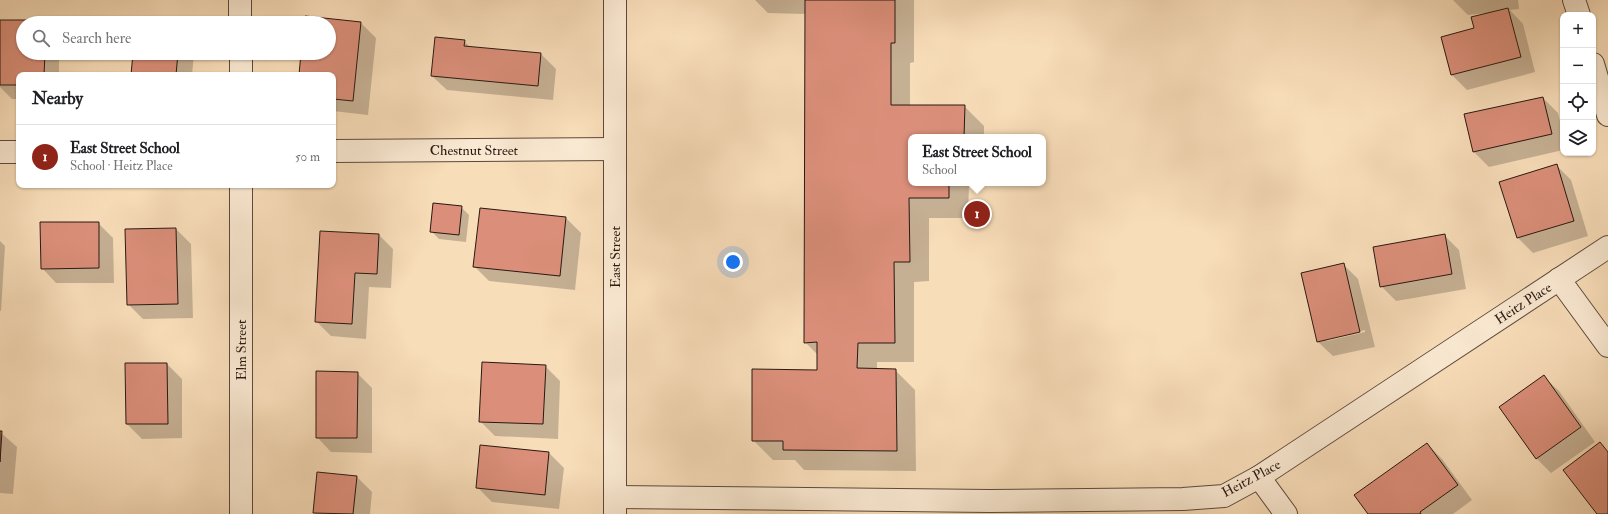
<!DOCTYPE html>
<html lang="en">
<head>
<meta charset="utf-8">
<style>
  body { margin:0; font-family:"IM FELL Double Pica",serif; background:#f6f6f6; color:#202124 }
  .controls { position:absolute; right:12px; top:12px; display:grid; overflow:hidden; border-radius:8px; box-shadow:0 1px 3px #0004 }
  .controls button { width:36px; height:36px; display:grid; place-items:center; padding:0; border:0; border-bottom:1px solid #e0e0e0; background:#fff; color:#202124; font:20px sans-serif }
  .you { position:absolute; left:733px; top:262px; width:14px; height:14px; margin:-10px; border:3px solid #fff; border-radius:50%; background:#1a73e8; box-shadow:0 0 0 6px #1a73e833 }
  .badge { display:grid; place-items:center; width:26px; height:26px; border-radius:50%; background:#8f2418; color:#fff; font-size:13px; font-weight:700 }
  .pin { position:absolute; translate:-50% -50%; border:2px solid #fff; box-shadow:0 1px 4px #0006 }
  .popup { position:absolute; left:908px; top:134px; width:138px; height:52px; box-sizing:border-box; display:grid; place-content:center; border-radius:8px; background:#fff; filter:drop-shadow(0 1px 3px #0005); font-size:13px; white-space:nowrap; color:#757577 }
  .popup b { font-size:15px; color:#202124 }
  .popup::after { content:''; position:absolute; left:50%; top:100%; margin-left:-8px; border:8px solid transparent; border-top-color:#fff }
  .list { margin:0; padding:0; list-style:none }
  h2 { display:flex; justify-content:space-between; align-items:center; height:52px; margin:0; padding:0 16px; font-size:17px }
  h2 small { font-size:13px; font-weight:400; color:#757577 }
  .list li { display:grid; grid-template-columns:26px 1fr auto; gap:12px; align-items:center; box-sizing:border-box; height:64px; padding:0 16px; border-top:1px solid #e0e0e0 }
  .list b { display:block; font-size:15px; white-space:nowrap }
  .list p { margin:0; font-size:13px; white-space:nowrap; color:#757577 }
  .list em { font-size:13px; font-style:normal; color:#757577 }
  .icon { flex:none; width:22px; height:22px; fill:none; stroke:currentColor; stroke-width:2; stroke-linecap:round; stroke-linejoin:round }
  .map { position:relative; flex:none; width:1608px; height:514px; overflow:hidden }
  .search { position:absolute; background:#fff; box-shadow:0 1px 3px #0004; left:16px; top:16px; width:320px; height:44px; display:flex; align-items:center; gap:10px; box-sizing:border-box; padding:0 14px; border-radius:22px; color:#757577; font-size:15px }
  .panel { position:absolute; background:#fff; box-shadow:0 1px 3px #0004; left:16px; top:72px; width:320px; height:116px; border-radius:8px }
  .map>svg:first-child { display:block }
</style>
</head>
<body>
<div class="map">
<svg width="1608" height="514" viewBox="0 0 1608 514">
  <rect width="100%" height="100%" fill="#f8ddb9"/>
  <filter id="stains"><feTurbulence type="fractalNoise" baseFrequency=".005" numOctaves="4"/><feColorMatrix values="0 0 0 0 .2 0 0 0 0 .09 0 0 0 0 .02 0 0 0 .5 -.17"/></filter>
  <radialGradient id="worn" r=".72"><stop offset=".6" stop-color="#630" stop-opacity="0"/><stop offset="1" stop-color="#630" stop-opacity=".3"/></radialGradient>
  <g fill="#0003" fill-rule="evenodd">
    <polygon points="755,0 914,0 914,62 910,63 910,106 964,106 984,126 984,137 911,137 911,183 983,183 983,185 969,184 968,218 929,218 929,281 914,282 914,362 877,362 877,370 895,370 915,390 916,471 804,470 795,460 773,460 753,440 818,371 818,355 805,342 806,14 768,13"/>
    <polygon points="1453,0 1518,0 1519,9 1510,10 1523,24 1535,72 1467,90 1452,75 1442,38 1475,29 1487,14 1487,13 1468,15"/>
    <polygon points="306,18 361,23 376,38 368,115 333,111 333,75 300,75 302,53 329,53 329,23 305,23"/>
    <polygon points="0,21 44,21 46,23 23,23 23,53 59,53 59,75 19,75 19,99 12,99 0,87"/>
    <polygon points="464,41 471,48 541,54 556,69 553,100 447,90 432,76"/>
    <polygon points="134,53 194,53 192,75 132,75"/>
    <polygon points="1543,98 1558,113 1563,134 1563,150 1489,167 1474,152 1465,115"/>
    <polygon points="1556,165 1571,180 1588,236 1533,253 1518,238"/>
    <polygon points="461,207 469,215 466,242 439,239 431,231"/>
    <polygon points="566,218 581,233 575,290 489,281 474,266"/>
    <polygon points="98,223 113,238 114,283 56,283 42,268"/>
    <polygon points="176,229 191,244 193,318 143,319 128,304"/>
    <polygon points="378,234 393,249 391,288 369,287 366,339 331,336 316,321"/>
    <polygon points="1444,235 1459,250 1466,289 1396,301 1381,286"/>
    <polygon points="0,241 5,246 1,311 0,311"/>
    <path d="M1343,264L1358,279L1375,347L1333,356L1318,342ZM1365,330V332L1327,341V339Z"/>
    <polygon points="126,364 167,364 182,379 182,438 142,439 127,424"/>
    <polygon points="545,366 560,381 558,439 495,436 480,421"/>
    <polygon points="357,373 372,388 372,453 331,452 317,437"/>
    <polygon points="1544,377 1559,391 1595,442 1551,473 1536,458"/>
    <polygon points="0,432 17,447 13,494 0,493"/>
    <polygon points="1427,444 1442,459 1472,500 1453,514 1369,514"/>
    <polygon points="549,453 564,468 559,509 492,502 477,487"/>
    <polygon points="318,473 357,477 372,492 370,514 316,514 314,512"/>
  </g>
  <g fill="#db8f7a" stroke="#291811">
    <polygon points="805,0 895,0 895,43 891,43 891,105 965,105 964,137 911,137 911,183 949,183 949,198 909,198 910,262 894,262 895,343 858,343 857,368 896,369 897,451 783,450 783,441 752,441 752,369 817,370 817,342 804,343"/>
    <polygon points="1508,8 1521,57 1451,75 1441,37 1474,28 1471,17"/>
    <polygon points="305,16 361,22 353,101 333,99 333,75 299,75 301,53 329,53 329,23 304,23"/>
    <polygon points="0,20 45,20 45,23 23,23 23,53 45,53 44,75 19,75 19,85 0,85"/>
    <polygon points="435,37 465,40 464,46 541,53 538,86 431,76"/>
    <polygon points="133,53 178,53 176,75 131,75"/>
    <polygon points="1543,97 1552,134 1473,152 1464,114"/>
    <polygon points="1557,164 1574,221 1517,238 1499,182"/>
    <polygon points="433,203 462,206 459,235 430,232"/>
    <polygon points="480,208 566,217 560,276 473,267"/>
    <polygon points="40,222 99,222 99,268 41,269"/>
    <polygon points="176,228 178,304 127,305 125,229"/>
    <polygon points="320,231 379,234 377,274 355,273 352,324 315,322"/>
    <polygon points="1445,234 1452,274 1380,287 1373,247"/>
    <polygon points="1344,263 1360,332 1317,342 1301,273"/>
    <polygon points="482,362 546,365 543,424 479,422"/>
    <polygon points="125,363 167,363 168,424 126,424"/>
    <polygon points="316,371 358,372 357,438 316,438"/>
    <polygon points="1544,375 1581,427 1536,459 1499,407"/>
    <polygon points="0,431 2,431 0,462"/>
    <polygon points="1600,442 1608,452 1608,514 1597,514 1563,470"/>
    <polygon points="1427,443 1458,485 1420,512 1421,514 1368,514 1354,495"/>
    <polygon points="480,445 549,452 545,495 476,488"/>
    <polygon points="317,472 357,476 353,514 313,513"/>
  </g>
  <g fill="none" stroke-linecap="round" stroke-linejoin="round">
    <g stroke="#5d493b" stroke-width="24">
      <g id="minor">
        <polyline points="240,0 240,23"/>
        <polyline points="1574,0 1579,15"/>
        <polyline points="241,53 241,75"/>
        <polyline points="1593,64 1608,115"/>
        <polyline points="333,151 615,149"/>
        <polyline points="0,152 19,152"/>
        <polyline points="241,185 241,514"/>
        <polyline points="1559,279 1608,346"/>
        <polyline points="1259,477 1286,514"/>
        <polyline points="615,497 989,501 1183,499 1224,496 1259,477 1608,247"/>
        <polyline points="615,514 615,0"/>
      </g>
    </g>
    <use href="#minor" stroke="#fae9d2" stroke-width="22"/>
  </g>
  <g text-anchor="middle" stroke-width="3" stroke-linejoin="round" paint-order="stroke">
    <g font-size="14" fill="#291811" stroke="#fae9d2">
      <text x="474" y="155">Chestnut Street</text>
      <text transform="translate(615 257) rotate(-90)" y="5">East Street</text>
      <text transform="translate(1523 303) rotate(-33)" y="5">Heitz Place</text>
      <text transform="translate(241 350) rotate(-90)" y="5">Elm Street</text>
      <text transform="translate(1251 478) rotate(-28)" y="5">Heitz Place</text>
    </g>
  </g>
  <rect width="100%" height="100%" filter="url(#stains)"/>
  <rect width="100%" height="100%" fill="url(#worn)"/>
</svg>
<div class="controls">
<button>+</button>
<button>−</button>
<button><svg class="icon" aria-label="locate" viewBox="0 0 24 24"><circle cx="12" cy="12" r="6"/><path d="M12 2v4M12 18v4M2 12h4M18 12h4"/></svg></button>
<button><svg class="icon" aria-label="layers" viewBox="0 0 24 24"><path d="M12 4l9 5-9 5-9-5zM3 14l9 5 9-5"/></svg></button>
</div>
<div class="you"></div>
<div class="pin badge" style="left:977px;top:214px">1</div>
<div class="popup"><b>East Street School</b>School</div>
<div class="search"><svg class="icon" aria-label="search" viewBox="0 0 24 24"><circle cx="10" cy="10" r="6"/><path d="M15 15l6 6"/></svg>Search here</div>
<section class="panel">
<h2>Nearby<small></small></h2>
<ul class="list">
<li><span class="badge">1</span><div><b>East Street School</b><p>School · Heitz Place</p></div><em>50 m</em></li>
</ul>
</section>
</div>
</body>
</html>
